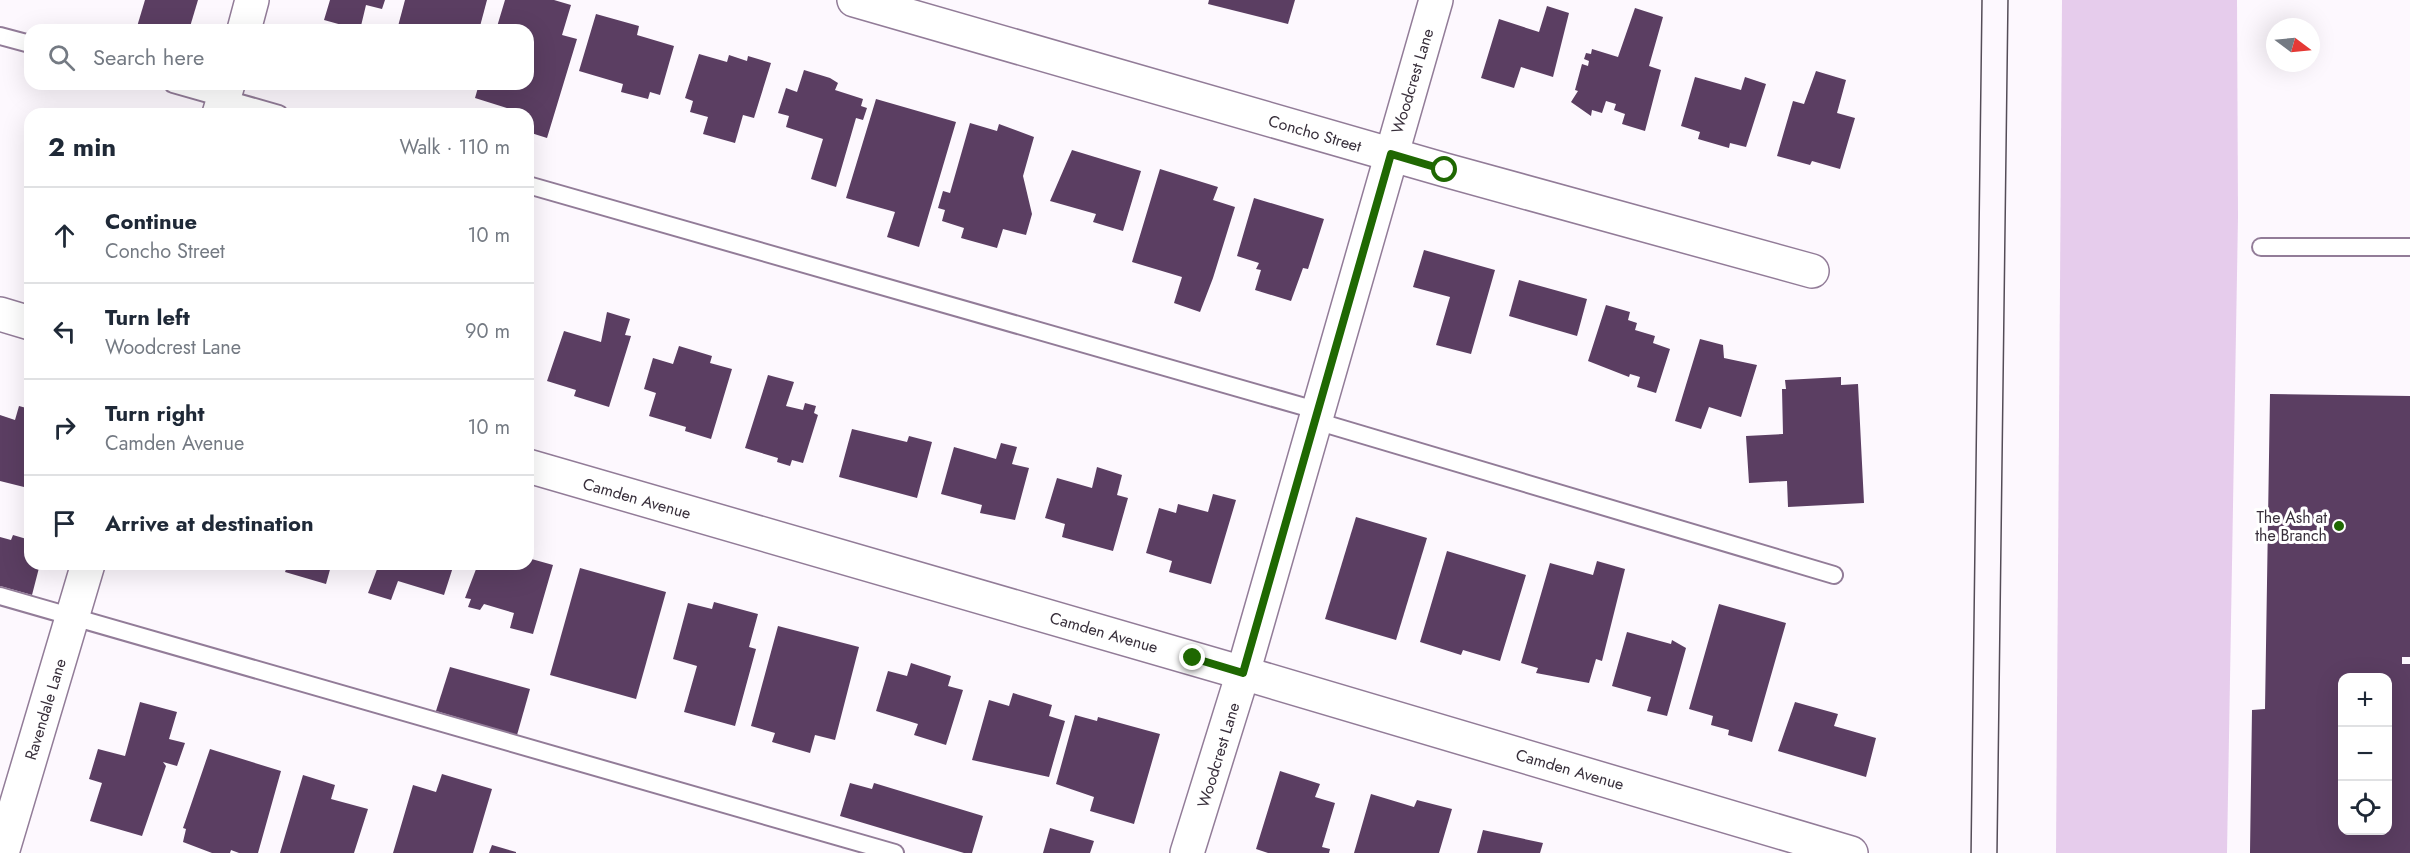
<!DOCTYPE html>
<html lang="en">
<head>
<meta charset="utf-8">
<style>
  body { margin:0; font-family:Jost,sans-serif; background:#f6f6f7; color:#1f2937 }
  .controls { position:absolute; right:18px; bottom:18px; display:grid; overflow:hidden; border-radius:12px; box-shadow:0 6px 24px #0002 }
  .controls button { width:54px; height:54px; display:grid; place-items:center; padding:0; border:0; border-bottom:2px solid #e0e1e3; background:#fff; color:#1f2937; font:30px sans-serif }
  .compass { position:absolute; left:2266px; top:18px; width:54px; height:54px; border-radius:50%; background:#fff; box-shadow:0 6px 24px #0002; rotate:106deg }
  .stop { position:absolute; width:18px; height:18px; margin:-14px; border:4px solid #1f6802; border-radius:50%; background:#fff }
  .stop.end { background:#1f6802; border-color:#fff; box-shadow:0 2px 6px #0008 }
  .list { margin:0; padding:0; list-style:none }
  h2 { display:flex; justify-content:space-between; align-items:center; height:78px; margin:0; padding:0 24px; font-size:26px }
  h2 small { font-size:20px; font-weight:400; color:#747a83 }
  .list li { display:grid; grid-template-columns:39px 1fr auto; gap:18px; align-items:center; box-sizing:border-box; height:96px; padding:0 24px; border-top:2px solid #e0e1e3 }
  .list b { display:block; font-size:22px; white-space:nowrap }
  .list p { margin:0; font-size:20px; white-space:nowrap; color:#747a83 }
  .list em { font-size:20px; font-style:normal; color:#747a83 }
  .icon { flex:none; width:33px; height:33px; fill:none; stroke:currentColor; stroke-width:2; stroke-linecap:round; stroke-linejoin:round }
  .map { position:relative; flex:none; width:2410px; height:853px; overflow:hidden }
  .search { position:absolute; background:#fff; box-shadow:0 6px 24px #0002; left:24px; top:24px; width:510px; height:66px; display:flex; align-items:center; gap:15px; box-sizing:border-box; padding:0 21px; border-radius:18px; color:#747a83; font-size:22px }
  .panel { position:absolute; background:#fff; box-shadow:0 6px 24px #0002; left:24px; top:108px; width:510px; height:462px; border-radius:18px }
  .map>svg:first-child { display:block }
</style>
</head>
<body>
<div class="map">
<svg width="2410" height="853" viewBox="0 0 2410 853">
  <rect width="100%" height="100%" fill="#fdf8fe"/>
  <polygon fill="#e6ccec" points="2062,0 2237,0 2238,217 2227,853 2056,853"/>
  <g fill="#5b3e62" fill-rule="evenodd">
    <polygon points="145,0 198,0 189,30 136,30"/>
    <polygon points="330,0 385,0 382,9 366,5 360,30 324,20"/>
    <polygon points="405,0 487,0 479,30 397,30"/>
    <polygon points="505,0 554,0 571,5 562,35 577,39 547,138 528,132 528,114 519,114 520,112 475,98 479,84 528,84 528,30 496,30"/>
    <polygon points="1209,0 1295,0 1288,24 1208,4"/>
    <polygon points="1547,6 1569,13 1553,77 1521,67 1514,88 1481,78 1499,19 1539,32"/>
    <polygon points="1635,8 1663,17 1649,66 1661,70 1645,131 1622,124 1625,114 1614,110 1616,104 1606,101 1602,113 1592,110 1591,116 1571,102 1578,91 1575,90 1582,64 1588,66 1589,61 1584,59 1586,53 1591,54 1592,49 1618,57"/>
    <polygon points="596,14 639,26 637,35 674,46 660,95 650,92 648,99 621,92 623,84 579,71"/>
    <polygon points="699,54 727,62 729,55 747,61 748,56 771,63 754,118 743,115 735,143 703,134 708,117 690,112 693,101 685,98"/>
    <polygon points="804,70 830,78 838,83 835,90 863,99 861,106 867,108 863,120 856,118 836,187 811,179 823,139 786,127 789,116 778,113 786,88 797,92"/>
    <polygon points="1816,71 1846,80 1837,113 1855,118 1840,169 1812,161 1810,165 1777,156 1793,101 1804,104"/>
    <polygon points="1695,77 1741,90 1745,77 1766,84 1746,147 1730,143 1729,148 1698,139 1700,132 1681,126"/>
    <polygon points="876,99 956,122 919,247 887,237 895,212 846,198"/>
    <polygon points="970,123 997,131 999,124 1034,137 1023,176 1032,214 1026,235 1003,229 997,248 961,238 964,228 942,221 945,210 938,208 943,191 950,193"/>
    <polygon points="1072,150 1141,171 1123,231 1093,222 1096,214 1050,201"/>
    <polygon points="1160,169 1218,187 1213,200 1235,207 1213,278 1200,312 1174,303 1182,277 1132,262"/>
    <polygon points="1254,198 1324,219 1308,269 1303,268 1291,301 1255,290 1261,270 1256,269 1259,263 1237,256"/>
    <polygon points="1424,250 1495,270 1471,354 1436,345 1450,297 1413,287"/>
    <polygon points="1519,280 1587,299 1577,336 1509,316"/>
    <polygon points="1606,305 1630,312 1628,320 1637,323 1635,330 1655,336 1653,343 1670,349 1656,393 1637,387 1640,377 1630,374 1629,377 1588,361"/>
    <polygon points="607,312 630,319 625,335 631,336 609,407 574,396 576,390 547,381 564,331 601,342"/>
    <polygon points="1700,339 1723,345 1724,358 1757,365 1741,417 1709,407 1701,429 1675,421"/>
    <polygon points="679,346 712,356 710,363 732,369 711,439 685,431 686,427 649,416 656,393 644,389 653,358 673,364"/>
    <polygon points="768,375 794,382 786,406 803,410 805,403 816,406 814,413 818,415 803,463 792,460 790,466 777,462 778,458 745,448"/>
    <polygon points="1841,377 1841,385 1858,384 1864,503 1788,507 1787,481 1749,483 1746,436 1783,434 1782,389 1786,389 1785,380"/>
    <path d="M2270,394L2410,396V657H2402V664H2410V853H2250L2252,710L2265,709ZM2342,678H2388V830H2342Z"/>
    <polygon points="19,406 30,409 30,483 25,482 24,487 0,481 0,415 15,420"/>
    <polygon points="852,429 907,442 909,436 932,442 917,498 839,477"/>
    <polygon points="1001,443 1017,447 1012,464 1029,468 1015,520 980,513 982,505 941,494 954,447 996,459"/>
    <polygon points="1097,467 1122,475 1117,495 1128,498 1113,551 1062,537 1065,524 1045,518 1057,478 1092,488"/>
    <polygon points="1213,494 1236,500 1211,584 1169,572 1172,561 1146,553 1159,508 1176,513 1178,504 1208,512"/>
    <polygon points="1356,517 1427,538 1396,640 1325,619"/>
    <polygon points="13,535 30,540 30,564 40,564 32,595 0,586 0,537 11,540"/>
    <polygon points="1447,551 1526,575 1500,661 1463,650 1461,655 1420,642"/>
    <polygon points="528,558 553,565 533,634 510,628 514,613 484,604 480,610 468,607 471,599 465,598 478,564 528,564"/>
    <polygon points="1597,561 1625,569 1602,661 1596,659 1589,683 1536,673 1538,668 1521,663 1550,563 1593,575"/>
    <polygon points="288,564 341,564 340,569 331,566 326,584 285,572"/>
    <polygon points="379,564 454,564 444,595 398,581 391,600 368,593"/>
    <polygon points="580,568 666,592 636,699 550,675"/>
    <polygon points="714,602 758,614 749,647 756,649 735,726 684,712 697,666 673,659 688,603 712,609"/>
    <polygon points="1719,604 1786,623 1752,742 1728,735 1729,730 1711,725 1713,716 1689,709"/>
    <polygon points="778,626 859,647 835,740 815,735 810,753 772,742 775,733 751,726"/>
    <polygon points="1627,632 1671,644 1672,640 1686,648 1667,716 1647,711 1651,697 1612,686"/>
    <polygon points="911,663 951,676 948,686 963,690 946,745 914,735 918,724 876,711 888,671 907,676"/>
    <polygon points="450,667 530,689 517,735 436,711"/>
    <polygon points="1013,693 1052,705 1049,716 1065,721 1049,777 972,760 989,700 1009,706"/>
    <polygon points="140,702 177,712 169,739 185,743 177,766 163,762 166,766 142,836 90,821 102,783 89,779 98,749 125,756"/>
    <polygon points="1795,702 1838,714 1834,726 1876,738 1866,777 1778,751"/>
    <polygon points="1075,715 1097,721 1098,717 1160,734 1134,824 1090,811 1094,797 1056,784"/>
    <polygon points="210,749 281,771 258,853 239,853 231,850 230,853 212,853 183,842 186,829 183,828"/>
    <polygon points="1280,771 1320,784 1315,797 1335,803 1322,847 1330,849 1329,853 1268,853 1256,849"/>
    <polygon points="442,774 492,789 473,853 393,853 413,785 436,792"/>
    <polygon points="303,775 335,785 331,799 368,809 354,853 280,853"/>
    <polygon points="850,783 872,789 874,783 983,816 972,853 964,853 840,816"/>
    <polygon points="1371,794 1414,807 1417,800 1452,809 1439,853 1354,853"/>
    <polygon points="1050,828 1094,841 1090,853 1043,853"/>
    <polygon points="1483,830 1543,843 1540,853 1477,853"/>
    <polygon points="492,845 516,852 516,853 489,853"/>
  </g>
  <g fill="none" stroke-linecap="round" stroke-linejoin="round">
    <g stroke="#927c98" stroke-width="20">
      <g id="service">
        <polyline points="0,36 30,44"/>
        <polyline points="173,84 279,114"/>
        <polyline points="528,185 1319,411"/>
        <polyline points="2261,247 2410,247"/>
        <polyline points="1316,421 1834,575"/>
        <polyline points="0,596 895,853"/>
      </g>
    </g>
    <g stroke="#927c98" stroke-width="36">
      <g id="minor">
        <polyline points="854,0 1445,170 1812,271"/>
        <polyline points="244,30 252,0"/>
        <polyline points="219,114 228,84"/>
        <polyline points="0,314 30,323"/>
        <polyline points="528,466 1243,673 1851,853"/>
        <polyline points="2,853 88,564"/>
        <polyline points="1187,853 1243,673 1436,0"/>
      </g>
    </g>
    <use href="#service" stroke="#fff" stroke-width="16"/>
    <use href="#minor" stroke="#fff" stroke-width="33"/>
    <g stroke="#544c57" stroke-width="1.5">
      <polyline points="1971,853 1982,0"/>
      <polyline points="1997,853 2008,0"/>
    </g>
  </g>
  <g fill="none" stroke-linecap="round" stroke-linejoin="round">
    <polyline stroke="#1f6802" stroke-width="8" points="1193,658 1243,673 1391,154 1445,170"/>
  </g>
  <circle fill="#1f6802" stroke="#fff" stroke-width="2" cx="2339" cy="526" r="6"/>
  <g text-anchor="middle" stroke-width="6" stroke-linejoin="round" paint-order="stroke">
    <g font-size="16" fill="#372e3a" stroke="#fff">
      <text transform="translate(1412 81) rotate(-73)" y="6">Woodcrest Lane</text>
      <text transform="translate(1315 133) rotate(16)" y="6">Concho Street</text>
      <text transform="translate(637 498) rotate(16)" y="6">Camden Avenue</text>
      <text transform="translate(1104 632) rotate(16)" y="6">Camden Avenue</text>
      <text transform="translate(45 709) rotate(-73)" y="6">Ravendale Lane</text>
      <text transform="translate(1218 755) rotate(-73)" y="6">Woodcrest Lane</text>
      <text transform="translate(1570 769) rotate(16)" y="6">Camden Avenue</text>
    </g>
    <g font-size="16" fill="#372e3a" stroke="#fff" text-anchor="end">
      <text x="2327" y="523">The Ash at<tspan x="2327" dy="18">the Branch</tspan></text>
    </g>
  </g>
</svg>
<div class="controls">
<button>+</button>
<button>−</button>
<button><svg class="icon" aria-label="locate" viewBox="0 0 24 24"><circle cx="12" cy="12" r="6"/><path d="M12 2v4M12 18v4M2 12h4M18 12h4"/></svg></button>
</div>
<svg class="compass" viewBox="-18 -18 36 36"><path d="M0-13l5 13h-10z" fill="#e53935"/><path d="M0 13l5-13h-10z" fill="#747a83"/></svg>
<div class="stop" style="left:1445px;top:170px"></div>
<div class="stop end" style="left:1193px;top:658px"></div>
<div class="search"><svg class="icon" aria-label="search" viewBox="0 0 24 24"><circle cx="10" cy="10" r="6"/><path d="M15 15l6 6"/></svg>Search here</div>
<section class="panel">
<h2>2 min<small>Walk · 110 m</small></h2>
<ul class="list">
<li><svg class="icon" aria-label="ahead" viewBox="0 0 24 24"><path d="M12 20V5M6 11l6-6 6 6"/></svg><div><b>Continue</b><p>Concho Street</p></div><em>10 m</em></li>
<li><svg class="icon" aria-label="left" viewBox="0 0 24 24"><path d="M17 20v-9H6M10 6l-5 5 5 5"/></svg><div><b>Turn left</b><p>Woodcrest Lane</p></div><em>90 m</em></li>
<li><svg class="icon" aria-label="right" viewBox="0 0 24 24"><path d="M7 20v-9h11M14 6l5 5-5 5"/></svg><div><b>Turn right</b><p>Camden Avenue</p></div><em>10 m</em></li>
<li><svg class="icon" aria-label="arrive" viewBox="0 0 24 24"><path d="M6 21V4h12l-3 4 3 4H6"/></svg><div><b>Arrive at destination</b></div></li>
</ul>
</section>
</div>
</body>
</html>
